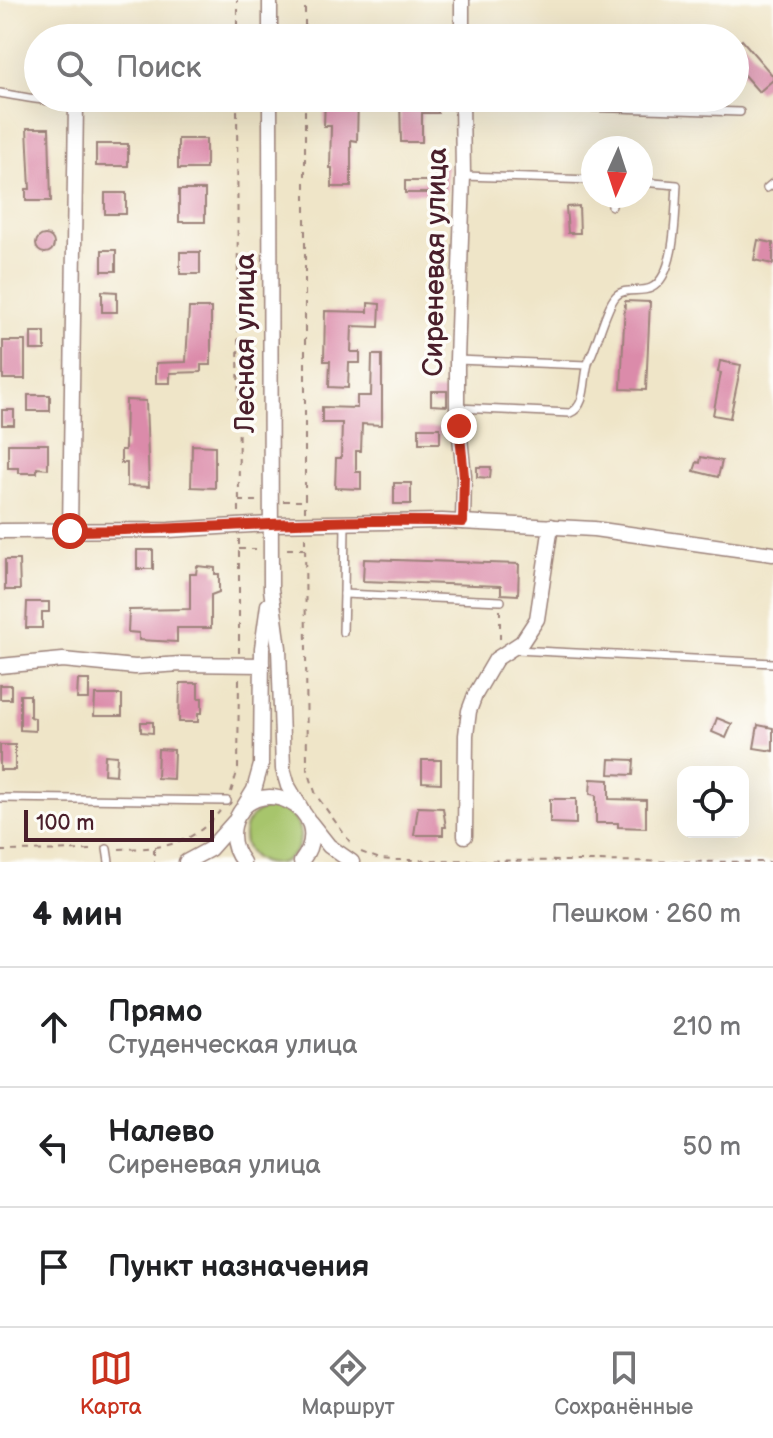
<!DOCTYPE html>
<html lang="ru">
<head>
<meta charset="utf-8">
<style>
  body { margin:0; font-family:"Balsamiq Sans",sans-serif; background:#f2f2f2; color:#202124 }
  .controls { position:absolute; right:24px; bottom:24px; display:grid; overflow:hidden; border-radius:16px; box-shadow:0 8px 32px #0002 }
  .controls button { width:72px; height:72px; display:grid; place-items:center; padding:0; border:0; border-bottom:2px solid #e0e0e0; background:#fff; color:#202124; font:40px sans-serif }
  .compass { position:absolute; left:581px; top:136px; width:72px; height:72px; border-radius:50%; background:#fff; box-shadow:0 8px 32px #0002; rotate:183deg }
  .scale { position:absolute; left:24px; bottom:20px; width:190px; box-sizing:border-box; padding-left:8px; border:4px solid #4a1f2b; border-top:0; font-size:22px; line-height:28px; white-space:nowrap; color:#4a1f2b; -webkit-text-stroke:6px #fdfcf7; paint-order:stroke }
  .stop { position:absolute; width:24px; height:24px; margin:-18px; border:6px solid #c8321e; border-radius:50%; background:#fff }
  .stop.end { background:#c8321e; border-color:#fff; box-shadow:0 2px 8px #0008 }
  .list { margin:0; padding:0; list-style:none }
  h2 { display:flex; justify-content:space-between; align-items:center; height:104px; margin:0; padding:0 32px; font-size:34px }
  h2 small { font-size:26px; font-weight:400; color:#757577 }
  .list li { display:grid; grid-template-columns:52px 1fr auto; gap:24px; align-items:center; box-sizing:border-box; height:120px; padding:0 32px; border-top:2px solid #e0e0e0 }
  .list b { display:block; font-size:30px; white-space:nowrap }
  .list p { margin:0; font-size:26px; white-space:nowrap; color:#757577 }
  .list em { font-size:26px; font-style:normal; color:#757577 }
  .icon { flex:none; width:44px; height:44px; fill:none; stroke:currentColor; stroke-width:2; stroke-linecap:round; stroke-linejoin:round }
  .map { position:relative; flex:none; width:773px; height:862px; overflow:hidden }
  .search { position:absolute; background:#fff; box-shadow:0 8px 32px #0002; left:24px; right:24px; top:24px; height:88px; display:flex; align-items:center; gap:20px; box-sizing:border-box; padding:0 28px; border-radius:44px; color:#757577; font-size:30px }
  .sheet { height:464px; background:#fff }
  nav { display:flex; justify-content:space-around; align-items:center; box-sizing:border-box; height:112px; border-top:2px solid #e0e0e0; background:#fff; font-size:22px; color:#757577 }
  nav a { display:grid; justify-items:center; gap:4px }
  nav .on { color:#c8321e }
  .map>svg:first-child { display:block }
</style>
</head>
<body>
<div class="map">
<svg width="773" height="862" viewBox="0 0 773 862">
  <rect width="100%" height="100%" fill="#fdfcf7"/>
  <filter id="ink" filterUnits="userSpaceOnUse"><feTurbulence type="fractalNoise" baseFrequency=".0125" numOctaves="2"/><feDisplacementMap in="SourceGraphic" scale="16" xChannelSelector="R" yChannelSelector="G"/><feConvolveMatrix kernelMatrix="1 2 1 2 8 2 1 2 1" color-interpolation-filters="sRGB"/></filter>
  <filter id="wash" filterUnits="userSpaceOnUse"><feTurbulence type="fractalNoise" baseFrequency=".006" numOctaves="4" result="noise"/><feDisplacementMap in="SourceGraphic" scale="32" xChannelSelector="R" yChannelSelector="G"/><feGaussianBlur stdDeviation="1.8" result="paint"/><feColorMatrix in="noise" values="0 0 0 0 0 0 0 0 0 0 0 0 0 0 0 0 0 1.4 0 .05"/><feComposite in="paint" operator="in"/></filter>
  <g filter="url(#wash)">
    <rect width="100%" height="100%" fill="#efe5c8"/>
    <circle fill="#a7c56c" stroke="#78724c" stroke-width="2" cx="272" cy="836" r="28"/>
    <g id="blocks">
      <g fill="#db8baa">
        <polygon points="742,40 773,76 773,80 759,92 735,65 735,46"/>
        <polygon points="325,98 358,98 357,141 351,140 351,187 332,187 332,168 330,168 331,126 324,126"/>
        <polygon points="400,100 438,100 438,113 422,113 422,142 401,142"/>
        <polygon points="27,128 49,128 51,201 26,201 26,189 30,189"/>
        <rect x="178" y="139" width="28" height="30"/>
        <rect x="96" y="144" width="32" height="22"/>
        <polygon points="435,165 447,165 447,193 405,193 405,181 435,181"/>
        <rect x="179" y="190" width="26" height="32"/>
        <rect x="105" y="193" width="21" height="21"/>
        <polygon points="579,206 580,233 568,233 566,207"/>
        <circle cx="45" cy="244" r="9"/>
        <polygon points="758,240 773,243 773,264 754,260"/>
        <rect x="102" y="250" width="14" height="21"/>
        <rect x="180" y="252" width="20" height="22"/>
        <polygon points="102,291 117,292 117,312 102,312"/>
        <polygon points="625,301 650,302 646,390 621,389"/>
        <polygon points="368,303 380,304 379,327 352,326 351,352 360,352 360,363 349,363 348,388 329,387 330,361 324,361 325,311 368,312"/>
        <polygon points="189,308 211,308 211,365 201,365 201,372 170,373 170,383 156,383 156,363 186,362"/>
        <rect x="31" y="332" width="14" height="18"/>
        <rect x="3" y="341" width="22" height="38"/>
        <polygon points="372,355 382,355 382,425 362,424 361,451 356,451 356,472 361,472 361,489 335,488 336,458 341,458 342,423 322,423 322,407 357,408 357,396 371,396"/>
        <polygon points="720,361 741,365 730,418 713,415 721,373 718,372"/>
        <polygon points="431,391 447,391 447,406 431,405"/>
        <rect x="28" y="395" width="22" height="16"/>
        <polygon points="126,400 146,401 149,487 127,486 127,463 121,463 121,450 125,450"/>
        <rect x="2" y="410" width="12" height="15"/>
        <rect x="419" y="428" width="21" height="15"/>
        <polygon points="8,444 48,444 48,469 37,468 37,473 19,473 19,468 8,468"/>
        <polygon points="192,445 215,446 215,488 191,487"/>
        <polygon points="701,457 722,461 718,477 694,471 697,462 700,463"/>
        <polygon points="477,467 491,467 490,478 477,477"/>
        <rect x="394" y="483" width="17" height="21"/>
        <rect x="137" y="550" width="16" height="19"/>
        <polygon points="364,559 519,564 518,595 501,594 501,586 363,581"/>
        <polygon points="5,560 19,560 20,590 5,590"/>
        <polygon points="197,566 215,568 215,574 219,574 219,592 211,595 211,628 177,628 177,642 139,640 139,633 128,632 129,610 190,609 190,574 196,574"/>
        <polygon points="27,602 49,602 49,612 42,612 42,628 26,628"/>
        <polygon points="78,680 89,680 89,699 77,699"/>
        <polygon points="180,683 198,683 198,698 202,698 202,713 198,713 198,722 179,722"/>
        <rect x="0" y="685" width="11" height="14"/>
        <polygon points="20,695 30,695 30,717 35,718 35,731 20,730"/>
        <polygon points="95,695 122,695 122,716 94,716"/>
        <polygon points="717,718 732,724 726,738 712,732"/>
        <polygon points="141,722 153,722 153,733 141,732"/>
        <polygon points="758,725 773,728 773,751 754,748"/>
        <rect x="0" y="745" width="15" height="25"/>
        <polygon points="158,749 174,750 173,779 157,778"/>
        <polygon points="105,755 117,756 116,775 104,774"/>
        <polygon points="610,759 634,760 633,775 609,774"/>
        <polygon points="422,760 441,760 441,783 422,782"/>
        <polygon points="591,779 609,780 609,799 646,800 646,828 618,827 618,823 596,823 596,795 590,794"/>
        <polygon points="550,799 576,799 576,824 550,823"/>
        <polygon points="418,807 443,808 446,827 443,827 443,835 414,835"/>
      </g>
    </g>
  </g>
  <g filter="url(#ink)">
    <use href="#blocks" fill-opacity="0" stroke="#9c827a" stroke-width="2"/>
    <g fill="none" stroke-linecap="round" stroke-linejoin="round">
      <g stroke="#9c827a" stroke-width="10">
        <g id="service">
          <path d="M0,93C39,100 68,106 108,98"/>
          <polyline points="462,103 740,112"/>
          <polyline points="463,176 593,180"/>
          <polyline points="767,188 773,183"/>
          <polyline points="612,196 612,206"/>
          <polyline points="457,360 587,365"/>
          <path d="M457,408L570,413C589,405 582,374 590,358C597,344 607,305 616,296C624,287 640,293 651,288C677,276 675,210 677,185L641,182"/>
          <polyline points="345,523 344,594 501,601"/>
          <polyline points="343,632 344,594"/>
          <polyline points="516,650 773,663"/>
          <polyline points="0,798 227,801"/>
          <polyline points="107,849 109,862"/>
        </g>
      </g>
      <g stroke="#9c827a" stroke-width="17">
        <g id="minor">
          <polyline points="270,0 270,38"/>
          <polyline points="462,38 462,0"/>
          <polyline points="270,98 271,589 279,648 283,769 288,786 302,810"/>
          <polyline points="462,98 463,176 457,360 457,408 464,476 463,522"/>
          <polyline points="0,531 169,530 271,524 442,521 594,529 773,554"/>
          <polyline points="70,531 76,104"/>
          <polyline points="0,666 63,660 135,667 181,664 262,665"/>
          <polyline points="240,813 254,790 261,765 262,648 268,605"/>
          <polyline points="310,822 329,846 352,862"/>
          <polyline points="465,836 466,735 469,711 475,695 496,659 522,642 537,619 551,526"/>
          <polyline points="186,862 210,849 234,822"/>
          <path d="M243,862C235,852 231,840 234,826C249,767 342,808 301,862"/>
        </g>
      </g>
      <g stroke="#9c827a" stroke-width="2" stroke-dasharray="6 6" stroke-linecap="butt">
        <polyline points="237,38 237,0"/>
        <polyline points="305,38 305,0"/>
        <polyline points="237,98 239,513"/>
        <polyline points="305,98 305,511"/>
        <polyline points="239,501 256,501"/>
        <polyline points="283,501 304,501"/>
        <polyline points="305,537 307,767 316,795 350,842"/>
        <polyline points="239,539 239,653"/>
        <polyline points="239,549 256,549"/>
        <polyline points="287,549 304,549"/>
        <polyline points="500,639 500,610"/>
        <polyline points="231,792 238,769 239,679"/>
        <path d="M119,849C163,848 190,847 220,811"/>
        <polyline points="154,849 154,862"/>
        <polyline points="0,851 96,850"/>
        <polyline points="361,852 380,859 392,860 770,862"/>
      </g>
      <use href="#service" stroke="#fff" stroke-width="7"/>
      <use href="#minor" stroke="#fff" stroke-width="14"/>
    </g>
  </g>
  <g fill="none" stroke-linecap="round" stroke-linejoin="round" filter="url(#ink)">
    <path stroke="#c8321e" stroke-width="10" d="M70,531C201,530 332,517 463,522L464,476L459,426"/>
  </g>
  <g text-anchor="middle" stroke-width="7" stroke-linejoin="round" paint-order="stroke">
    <g font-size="28" fill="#4a1f2b" stroke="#fdfcf7">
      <text transform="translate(434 262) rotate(-89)" y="10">Сиреневая улица</text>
      <text transform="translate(244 343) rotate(-90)" y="10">Лесная улица</text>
    </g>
  </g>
</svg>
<div class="controls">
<button><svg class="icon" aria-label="locate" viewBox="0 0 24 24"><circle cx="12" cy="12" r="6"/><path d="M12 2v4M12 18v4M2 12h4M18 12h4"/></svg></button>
</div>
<svg class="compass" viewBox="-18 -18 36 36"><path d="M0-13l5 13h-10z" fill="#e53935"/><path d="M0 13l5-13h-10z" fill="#757577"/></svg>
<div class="scale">100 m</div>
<div class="stop" style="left:70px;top:531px"></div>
<div class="stop end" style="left:459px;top:426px"></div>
<div class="search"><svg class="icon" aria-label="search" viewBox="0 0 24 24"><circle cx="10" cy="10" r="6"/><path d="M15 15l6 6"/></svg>Поиск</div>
</div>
<section class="sheet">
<h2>4 мин<small>Пешком · 260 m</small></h2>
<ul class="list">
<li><svg class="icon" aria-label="ahead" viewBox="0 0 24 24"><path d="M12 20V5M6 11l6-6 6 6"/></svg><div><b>Прямо</b><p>Студенческая улица</p></div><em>210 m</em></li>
<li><svg class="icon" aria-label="left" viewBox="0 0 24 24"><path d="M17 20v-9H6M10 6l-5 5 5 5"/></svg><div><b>Налево</b><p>Сиреневая улица</p></div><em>50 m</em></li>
<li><svg class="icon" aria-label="arrive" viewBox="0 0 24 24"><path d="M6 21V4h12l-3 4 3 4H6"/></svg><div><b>Пункт назначения</b></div></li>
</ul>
</section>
<nav>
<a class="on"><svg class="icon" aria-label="map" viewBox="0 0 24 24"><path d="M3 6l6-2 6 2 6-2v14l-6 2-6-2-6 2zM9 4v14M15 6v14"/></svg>Карта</a>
<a><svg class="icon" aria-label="directions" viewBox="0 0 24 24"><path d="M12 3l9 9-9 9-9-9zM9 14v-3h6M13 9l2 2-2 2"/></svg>Маршрут</a>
<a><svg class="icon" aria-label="saved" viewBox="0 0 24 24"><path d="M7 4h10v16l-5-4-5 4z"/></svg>Сохранённые</a>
</nav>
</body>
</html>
